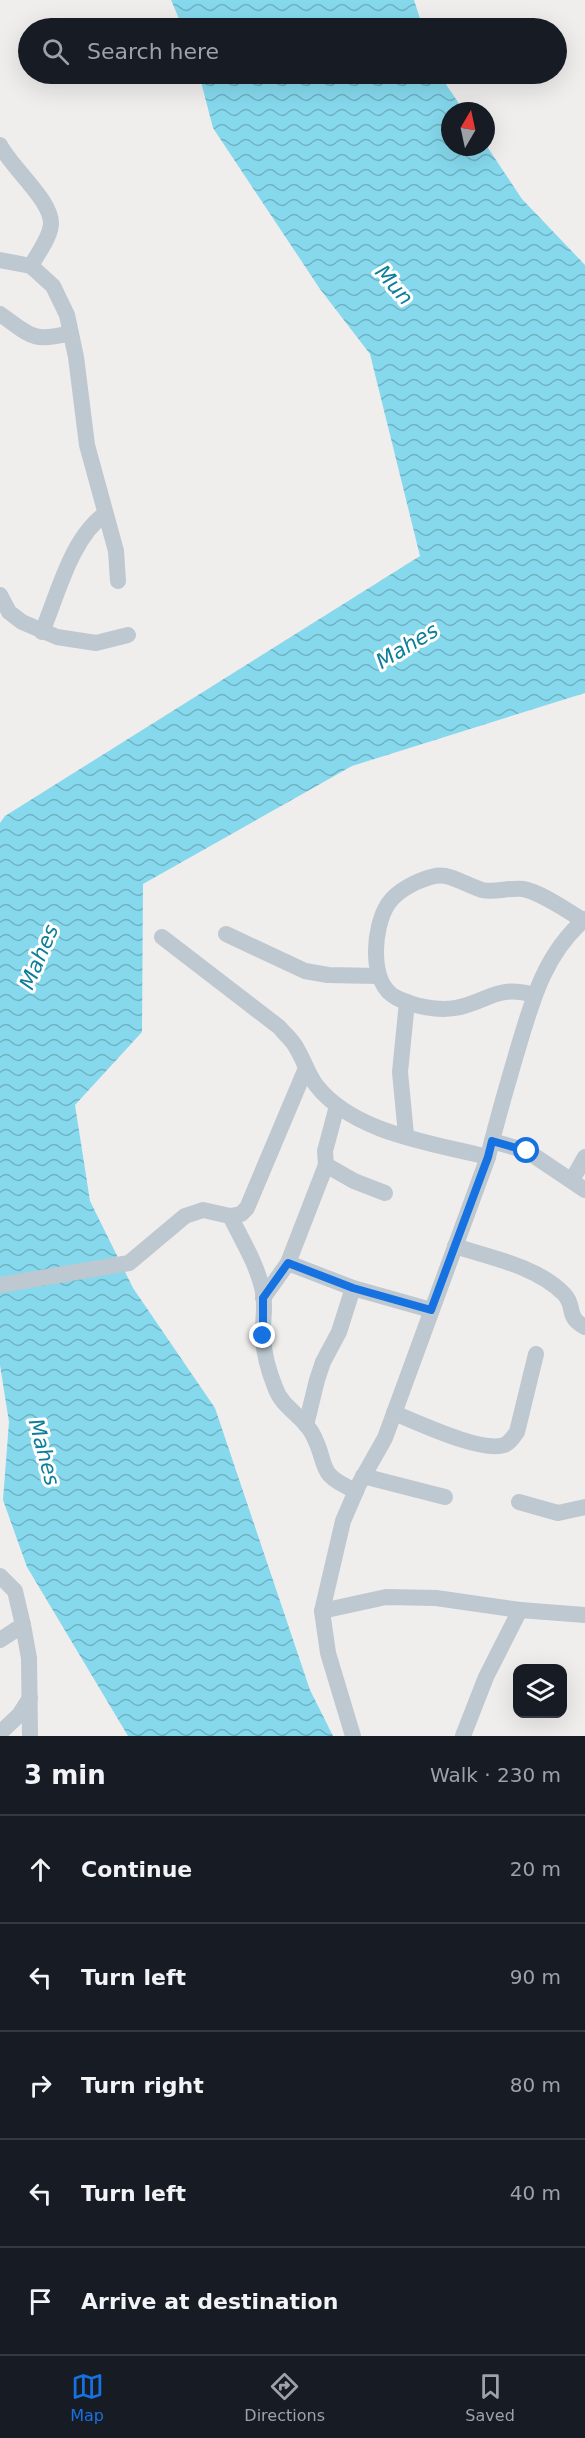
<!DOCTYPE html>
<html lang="en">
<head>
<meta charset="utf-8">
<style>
  body { margin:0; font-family:"DejaVu Sans",sans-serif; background:#242831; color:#f1f3f6 }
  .controls { position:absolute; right:18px; bottom:18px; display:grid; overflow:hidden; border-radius:12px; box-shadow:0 6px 24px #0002 }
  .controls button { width:54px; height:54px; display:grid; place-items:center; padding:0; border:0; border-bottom:2px solid #363941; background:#171b24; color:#f1f3f6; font:30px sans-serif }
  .compass { position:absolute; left:441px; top:102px; width:54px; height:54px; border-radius:50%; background:#171b24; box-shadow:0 6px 24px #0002; rotate:9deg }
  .stop { position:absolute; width:18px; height:18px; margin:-14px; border:4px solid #1672e1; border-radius:50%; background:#fff }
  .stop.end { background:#1672e1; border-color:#fff; box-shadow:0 2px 6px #0008 }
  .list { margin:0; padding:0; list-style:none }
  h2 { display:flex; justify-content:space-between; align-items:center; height:78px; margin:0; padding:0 24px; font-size:26px }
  h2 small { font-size:20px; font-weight:400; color:#9ea1a6 }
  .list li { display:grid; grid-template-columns:39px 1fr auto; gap:18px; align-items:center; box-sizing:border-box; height:108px; padding:0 24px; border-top:2px solid #363941 }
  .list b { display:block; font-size:22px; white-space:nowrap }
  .list em { font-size:20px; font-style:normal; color:#9ea1a6 }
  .icon { flex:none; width:33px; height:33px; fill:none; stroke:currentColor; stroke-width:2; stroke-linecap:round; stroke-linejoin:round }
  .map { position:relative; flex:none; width:585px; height:1736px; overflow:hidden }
  .search { position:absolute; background:#171b24; box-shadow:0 6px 24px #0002; left:18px; right:18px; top:18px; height:66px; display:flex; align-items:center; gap:15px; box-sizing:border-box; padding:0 21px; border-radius:33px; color:#9ea1a6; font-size:22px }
  .sheet { height:618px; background:#171b24 }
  nav { display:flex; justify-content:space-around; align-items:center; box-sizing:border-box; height:84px; border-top:2px solid #363941; background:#171b24; font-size:16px; color:#9ea1a6 }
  nav a { display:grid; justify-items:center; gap:3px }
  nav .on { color:#1672e1 }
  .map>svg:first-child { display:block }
</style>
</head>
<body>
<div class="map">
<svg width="585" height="1736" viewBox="0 0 585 1736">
  <defs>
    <pattern id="water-waves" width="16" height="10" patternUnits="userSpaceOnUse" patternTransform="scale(1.5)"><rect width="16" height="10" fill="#86d9ed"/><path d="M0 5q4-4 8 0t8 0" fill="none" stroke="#6fb2c3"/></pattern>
  </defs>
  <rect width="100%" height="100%" fill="#f0eded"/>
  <g fill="url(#water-waves)">
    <polygon points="171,0 414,0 423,28 183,28"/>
    <polygon points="199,74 439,74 464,111 450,111 450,147 486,147 486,145 522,199 585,265 585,693 352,766 143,884 142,1032 75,1105 90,1201 133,1288 215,1408 310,1690 333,1736 128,1736 27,1567 3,1500 9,1422 0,1365 0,823 5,816 420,556 370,354 320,289 213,128"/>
  </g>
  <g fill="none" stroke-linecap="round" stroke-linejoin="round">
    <g stroke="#bdc8d0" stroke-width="16">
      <path d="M0,145C11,167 51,200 51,223C51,237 37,254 31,266"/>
      <polyline points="0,260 31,266 53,286 67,315 76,357 87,445 116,551 118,581"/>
      <path d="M0,314C30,335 32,343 70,333"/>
      <polyline points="0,595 9,612 22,622 57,637 96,643 128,635"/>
      <path d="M42,632C58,594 71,538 105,514"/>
      <polyline points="226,934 305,971 328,975 378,976"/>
      <path d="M162,937L279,1027C284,1033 290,1038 294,1044C303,1057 307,1073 316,1085C353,1133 432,1143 488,1157"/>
      <path d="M534,995C496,984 488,1002 455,1008C437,1011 413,1006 397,998C368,984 373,927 388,904C397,890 420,879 435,876C451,873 467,886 482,890C496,893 509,887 523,889C541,892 567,911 583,920"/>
      <polyline points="337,1106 325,1151 326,1165 354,1181 385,1193"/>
      <polyline points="406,1135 400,1072 407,1002"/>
      <polyline points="492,1141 527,1151 585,1190"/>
      <polyline points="572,1180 585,1157"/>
      <path d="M230,1216C242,1240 258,1266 263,1292C266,1308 262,1323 263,1338C264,1354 269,1372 275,1387C282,1408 302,1415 312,1433C330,1466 314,1473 356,1491"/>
      <path d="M455,1246C491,1258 537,1266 564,1294C576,1306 565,1317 585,1327"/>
      <polyline points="288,1263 353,1288 431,1310"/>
      <polyline points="0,1285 129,1263 185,1216 203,1210 230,1216 241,1214 247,1208 306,1068"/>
      <polyline points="263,1298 288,1263 326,1165"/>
      <path d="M394,1413C417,1422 481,1453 504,1445C510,1443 513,1437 517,1432L536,1354"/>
      <polyline points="306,1425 317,1380 323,1362 339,1332 353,1288"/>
      <polyline points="363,1476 445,1497"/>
      <polyline points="519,1502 558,1513 585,1507"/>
      <polyline points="0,1576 15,1591 23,1625 29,1658 30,1736"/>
      <polyline points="322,1611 386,1597 436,1598 520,1610 585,1615"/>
      <polyline points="0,1640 23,1625"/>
      <polyline points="0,1733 19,1715 30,1698"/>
      <path d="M353,1736L328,1653L322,1611L343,1521L359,1484L385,1438L488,1157C496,1123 506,1089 516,1055C531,1005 543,955 585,919"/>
      <polyline points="463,1736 486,1677 520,1610"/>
    </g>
  </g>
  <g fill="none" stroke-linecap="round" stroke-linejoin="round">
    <polyline stroke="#1672e1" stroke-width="8" points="263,1336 263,1298 288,1263 353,1288 431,1310 488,1157 492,1141 527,1151"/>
  </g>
  <g text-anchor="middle" stroke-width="6" stroke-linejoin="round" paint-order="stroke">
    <g font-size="21" font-style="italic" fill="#0b7e9a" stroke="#fff">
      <text transform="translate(394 285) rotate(49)" y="7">Mun</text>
      <text transform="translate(407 646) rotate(-31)" y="7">Mahes</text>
      <text transform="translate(39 957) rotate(-67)" y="7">Mahes</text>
      <text transform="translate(44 1452) rotate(75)" y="7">Mahes</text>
    </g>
  </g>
</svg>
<div class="controls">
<button><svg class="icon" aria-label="layers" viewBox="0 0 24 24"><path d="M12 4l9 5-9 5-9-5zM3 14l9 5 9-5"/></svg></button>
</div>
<svg class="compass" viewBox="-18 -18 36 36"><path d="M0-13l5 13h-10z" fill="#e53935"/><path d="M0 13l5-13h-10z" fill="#9ea1a6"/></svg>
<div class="stop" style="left:527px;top:1151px"></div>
<div class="stop end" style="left:263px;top:1336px"></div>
<div class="search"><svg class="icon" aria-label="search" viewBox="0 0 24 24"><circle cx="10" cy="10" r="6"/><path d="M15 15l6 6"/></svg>Search here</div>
</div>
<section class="sheet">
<h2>3 min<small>Walk · 230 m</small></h2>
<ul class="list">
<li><svg class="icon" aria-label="ahead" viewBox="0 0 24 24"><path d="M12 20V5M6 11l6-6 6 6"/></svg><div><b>Continue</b></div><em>20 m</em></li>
<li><svg class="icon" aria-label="left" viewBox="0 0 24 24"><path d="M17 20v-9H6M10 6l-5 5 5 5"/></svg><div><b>Turn left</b></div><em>90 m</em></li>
<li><svg class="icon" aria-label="right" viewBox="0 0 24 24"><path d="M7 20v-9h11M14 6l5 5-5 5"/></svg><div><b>Turn right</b></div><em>80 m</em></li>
<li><svg class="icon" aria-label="left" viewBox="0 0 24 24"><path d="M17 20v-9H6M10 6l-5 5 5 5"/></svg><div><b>Turn left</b></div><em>40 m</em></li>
<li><svg class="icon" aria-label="arrive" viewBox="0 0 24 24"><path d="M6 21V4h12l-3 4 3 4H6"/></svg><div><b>Arrive at destination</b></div></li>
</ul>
</section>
<nav>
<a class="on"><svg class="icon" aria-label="map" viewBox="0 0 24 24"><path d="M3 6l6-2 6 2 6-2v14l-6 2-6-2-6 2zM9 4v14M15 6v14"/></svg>Map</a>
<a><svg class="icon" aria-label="directions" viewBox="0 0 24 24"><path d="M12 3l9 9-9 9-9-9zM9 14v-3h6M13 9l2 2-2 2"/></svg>Directions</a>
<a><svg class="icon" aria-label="saved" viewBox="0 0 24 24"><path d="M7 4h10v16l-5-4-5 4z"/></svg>Saved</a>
</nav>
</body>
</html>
